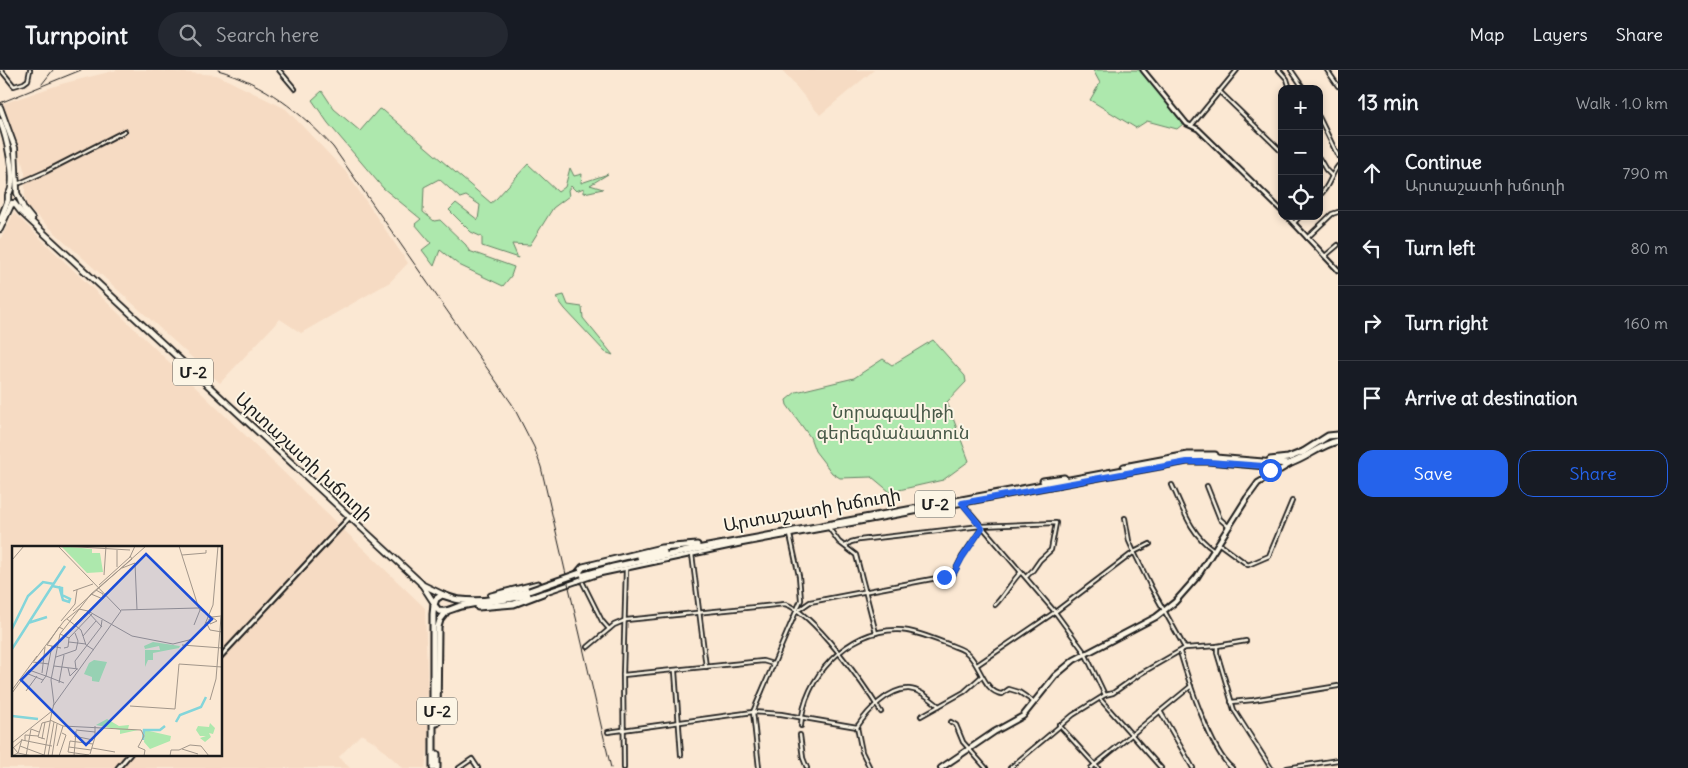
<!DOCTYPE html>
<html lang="en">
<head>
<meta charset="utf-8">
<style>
  body { margin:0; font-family:Delius,"Noto Sans Armenian",sans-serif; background:#242831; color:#f1f3f6 }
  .controls { position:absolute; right:15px; top:15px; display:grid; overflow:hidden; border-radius:10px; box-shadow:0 2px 8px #0003 }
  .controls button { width:45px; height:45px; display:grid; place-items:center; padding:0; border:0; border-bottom:1px solid #363941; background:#171b24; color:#f1f3f6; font:25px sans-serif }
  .stop { position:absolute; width:15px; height:15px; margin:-11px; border:4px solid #2563eb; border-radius:50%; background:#fff }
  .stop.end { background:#2563eb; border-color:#fff; box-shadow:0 1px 5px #0008 }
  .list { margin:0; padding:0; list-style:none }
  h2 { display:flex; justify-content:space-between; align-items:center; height:65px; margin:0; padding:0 20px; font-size:21px }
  h2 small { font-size:16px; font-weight:400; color:#9ea1a6 }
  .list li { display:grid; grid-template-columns:32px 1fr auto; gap:15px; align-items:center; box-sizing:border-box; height:75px; padding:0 20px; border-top:1px solid #363941 }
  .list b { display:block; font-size:19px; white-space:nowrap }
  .list p { margin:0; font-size:16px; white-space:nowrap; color:#9ea1a6 }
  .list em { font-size:16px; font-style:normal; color:#9ea1a6 }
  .actions { display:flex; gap:10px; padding:15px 20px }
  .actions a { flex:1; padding:11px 0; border:1px solid #2563eb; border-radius:15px; text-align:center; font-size:18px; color:#2563eb }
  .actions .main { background:#2563eb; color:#fff }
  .icon { flex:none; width:28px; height:28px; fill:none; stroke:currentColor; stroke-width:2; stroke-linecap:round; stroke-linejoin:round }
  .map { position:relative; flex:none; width:1338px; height:698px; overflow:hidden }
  header { display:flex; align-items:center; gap:30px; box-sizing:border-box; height:70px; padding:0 25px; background:#171b24; border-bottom:1px solid #363941 }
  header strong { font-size:24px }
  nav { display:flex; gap:28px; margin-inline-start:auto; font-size:18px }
  .search { width:350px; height:45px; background:#242831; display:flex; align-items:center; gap:12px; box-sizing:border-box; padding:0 18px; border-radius:28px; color:#9ea1a6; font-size:19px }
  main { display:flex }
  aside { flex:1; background:#171b24 }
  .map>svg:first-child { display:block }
</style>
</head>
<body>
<header>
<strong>Turnpoint</strong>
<div class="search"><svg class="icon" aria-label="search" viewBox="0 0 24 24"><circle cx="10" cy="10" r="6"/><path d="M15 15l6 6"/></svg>Search here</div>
<nav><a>Map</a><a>Layers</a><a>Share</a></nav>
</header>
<main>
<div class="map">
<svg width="1338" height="698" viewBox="0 0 1338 698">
  <rect width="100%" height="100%" fill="#fbe8d3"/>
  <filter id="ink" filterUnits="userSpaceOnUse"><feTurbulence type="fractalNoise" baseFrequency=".02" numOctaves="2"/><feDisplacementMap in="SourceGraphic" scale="10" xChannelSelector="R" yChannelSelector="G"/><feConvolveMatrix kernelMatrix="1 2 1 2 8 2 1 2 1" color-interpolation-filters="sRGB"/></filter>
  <g filter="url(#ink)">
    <g fill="#f6dbc3" fill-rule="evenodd">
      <polygon points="117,0 148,0 217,5 286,39 346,102 408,193 390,212 301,263 280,249 220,313 28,138 25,128 25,103 22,92 2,34 61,14"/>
      <polygon points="782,0 874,0 820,45"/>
      <path d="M14,143L425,538L429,672L425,698H403L373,671L361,664L339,687L350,698H0V170ZM14,477H221V684H14Z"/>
    </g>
    <g fill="#ade8ad" stroke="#648264">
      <polygon points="1093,0 1140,0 1183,54 1177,59 1147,51 1136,58 1090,30 1100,13"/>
      <polygon points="322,21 334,39 360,61 379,39 384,41 491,133 496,129 528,94 558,122 565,117 570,98 574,106 582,104 581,113 608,104 590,115 603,119 584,123 584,118 576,121 571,116 568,120 569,126 553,138 530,175 512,174 518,188 482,176 482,167 471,162 449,140 456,133 478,150 480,135 466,126 460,128 439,109 424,117 423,142 434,151 440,150 466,175 469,181 514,197 511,206 503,216 459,195 440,180 434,196 422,180 431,173 415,154 421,149 383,118 328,53 312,30"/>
      <polygon points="564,225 568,235 582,237 583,248 613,285 605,282 565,239 556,227"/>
      <polygon points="933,270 965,306 966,312 947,332 969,391 943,410 890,422 872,407 840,408 832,403 815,381 810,367 787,335 786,330 796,322 854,308 883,289 892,295"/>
    </g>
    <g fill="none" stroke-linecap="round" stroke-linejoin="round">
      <polyline stroke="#83d5da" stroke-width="2.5" points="1264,413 1273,409"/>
      <g stroke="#1c1c1c" stroke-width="6">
        <g id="minor">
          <polyline points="1,0 14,16 24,13 28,10 30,0"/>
          <polyline points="279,0 295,19"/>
          <polyline points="1279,0 1287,9 1290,19"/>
          <polyline points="1291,0 1304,19"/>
          <polyline points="1327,0 1338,16"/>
          <polyline points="1219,21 1282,82"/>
          <polyline points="1319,47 1338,86"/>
          <polyline points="1192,55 1237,0"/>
          <polyline points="1319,88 1326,100 1332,106"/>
          <polyline points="17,113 20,113 45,102 125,61"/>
          <path d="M1319,126C1329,118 1330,106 1338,96"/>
          <polyline points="1294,153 1300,146"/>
          <polyline points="1307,168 1332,144 1338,142"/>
          <polyline points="1325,186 1338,175"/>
          <path d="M1172,415C1183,439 1191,465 1214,480"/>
          <polyline points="1207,416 1220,449 1229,457"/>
          <polyline points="962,433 1055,542 1085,583 1105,625"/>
          <polyline points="1125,448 1129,471 1134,482 1151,517 1185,578"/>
          <polyline points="829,458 839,472 856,485 876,563"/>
          <polyline points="1218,473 1248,495 1269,486 1292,431"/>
          <polyline points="845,476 851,472 859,470 981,456 1056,453 1051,480 1040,490 1033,500 1026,507"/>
          <polyline points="692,484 706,597"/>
          <polyline points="583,513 602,551 609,559"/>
          <path d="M995,535C1005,525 1011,512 1021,502"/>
          <polyline points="800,539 810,532 953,505 962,487 982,458"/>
          <polyline points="1217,576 1217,583 1234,640 1271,698"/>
          <path d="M588,577L614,555L626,550L785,534C813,542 865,616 881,642"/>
          <path d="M1180,582C1188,609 1211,682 1232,698"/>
          <polyline points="977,595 1055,542 1134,482 1150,474"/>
          <polyline points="675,601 681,685"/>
          <polyline points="623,605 763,591 773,594"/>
          <polyline points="1101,630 1161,698"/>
          <polyline points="1231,632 1253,630 1338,616"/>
          <polyline points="1160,641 1193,698"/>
          <polyline points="921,646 964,622 982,606"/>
          <polyline points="951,652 956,655 963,672 986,698"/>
          <polyline points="1059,655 1098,698"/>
          <path d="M801,656C803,608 848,559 898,560C914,560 937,570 953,576C958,578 965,580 969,585C980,595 985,623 1002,624L1009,619L1019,622L1034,632"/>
          <polyline points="608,662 753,642 781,644 857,657"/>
          <polyline points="800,665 803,688 807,698"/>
          <polyline points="459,698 472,689 478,698"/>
          <polyline points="624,698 623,605 626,498"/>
          <polyline points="759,698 753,642 801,530 799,506 790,465"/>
          <path d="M870,698L862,682L857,657C867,642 888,618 909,619C921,620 930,629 939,636"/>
          <polyline points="1010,698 1073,645 1105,625 1113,623 1140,604 1185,578 1217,576 1246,571"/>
          <polyline points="1091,698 1191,616"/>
          <polyline points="1287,698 1338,690"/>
        </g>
      </g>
      <g stroke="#1c1c1c" stroke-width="7">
        <g id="tertiary">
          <polyline points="1143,0 1187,54 1198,59 1282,141"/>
          <polyline points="1287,146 1338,200"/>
          <polyline points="543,523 599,504 740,474 1187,392 1208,392 1266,397 1270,400 1267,407"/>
          <polyline points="221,586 349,448"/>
          <polyline points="118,698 130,684"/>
        </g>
      </g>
      <g stroke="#1c1c1c" stroke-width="8">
        <polyline id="secondary" points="941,698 994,662 1023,646 1055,606 1074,590 1156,547 1175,532 1197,507 1247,428 1258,413 1290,394"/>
      </g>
      <g stroke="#1c1c1c" stroke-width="8">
        <g id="primary">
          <polyline points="0,37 15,78 17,123 24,139 32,149"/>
          <path d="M0,51C6,65 18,113 8,125V130L0,150"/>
          <polyline points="14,133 21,142 421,513 434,533"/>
          <polyline points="0,159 12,133"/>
          <polyline points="421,514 444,525"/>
        </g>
      </g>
      <g stroke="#1c1c1c" stroke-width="9">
        <g id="trunk">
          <polyline points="1303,382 1328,366 1338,365"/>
          <polyline points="1270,390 1288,388 1303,382"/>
          <polyline points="1124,397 1188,385 1215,385"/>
          <polyline points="1043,411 1064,408"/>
          <polyline points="640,487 664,482"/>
          <path d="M581,506L613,497L697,479L1188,388L1204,387L1288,394C1306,389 1319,375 1338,371"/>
          <polyline points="578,510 577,504 583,497 661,478 697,475"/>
          <path d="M529,521C507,527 484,533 461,530C454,530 448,526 442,525L436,529L434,535L439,541C446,543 453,538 461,536C484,531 508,531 531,524"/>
          <polyline points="478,537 514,534 543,523 538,514 491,526"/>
          <polyline points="437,653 438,557 440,550 447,541"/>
          <polyline points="433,698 433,544 434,535"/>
          <polyline points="437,698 437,684"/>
        </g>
      </g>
      <use href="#minor" stroke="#fcf5e5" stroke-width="2.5"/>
      <use href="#tertiary" stroke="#fcf5e5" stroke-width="3"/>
      <use href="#secondary" stroke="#fcf5e5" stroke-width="4"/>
      <use href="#primary" stroke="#fcf5e5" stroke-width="4.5"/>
      <use href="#trunk" stroke="#fcf5e5" stroke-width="5"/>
      <g stroke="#1c1c1c" stroke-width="1">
        <path d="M218,0C264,13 301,42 333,77L512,334L534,377L541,397L611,698"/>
        <polyline points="42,14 53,0"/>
        <polyline points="0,33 81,0"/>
      </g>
      <g stroke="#1c1c1c" stroke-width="9" stroke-linecap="butt">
        <polyline id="trunk-bridge" points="529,521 580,503"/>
      </g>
      <use href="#trunk-bridge" stroke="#fcf5e5" stroke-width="5"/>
    </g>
  </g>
  <g fill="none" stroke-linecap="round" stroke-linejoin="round" filter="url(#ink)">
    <polyline stroke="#2563eb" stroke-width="6" points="944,507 954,503 962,488 982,458 962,433 1187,392 1208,392 1264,396 1268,398 1270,400"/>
  </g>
  <g text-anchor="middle" stroke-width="4" stroke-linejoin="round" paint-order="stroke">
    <g fill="#fcf5e5" stroke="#5f5d58" stroke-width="1">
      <rect x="173" y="288.5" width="40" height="27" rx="4"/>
      <rect x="915" y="420.5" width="40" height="27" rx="4"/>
      <rect x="417" y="627.5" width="40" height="27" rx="4"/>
    </g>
    <g font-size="16" font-weight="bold" fill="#1c1c1c">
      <text x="193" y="308">Մ-2</text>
      <text x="935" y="440">Մ-2</text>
      <text x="437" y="647">Մ-2</text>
    </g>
    <g font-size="18" fill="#485948" stroke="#fcf5e5">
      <text x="893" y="348">Նորագավիթի<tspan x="893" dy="21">գերեզմանատուն</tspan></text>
    </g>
    <g font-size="18" fill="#1c1c1c" stroke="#fcf5e5">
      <text transform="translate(304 387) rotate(43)" y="6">Արտաշատի խճուղի</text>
      <text transform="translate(812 440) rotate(-10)" y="6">Արտաշատի խճուղի</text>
    </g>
  </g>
  <g transform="translate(12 476)">
    <rect width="210" height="210" fill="#fbe8d3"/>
    <path d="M49,0L80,3V7H88L91,26L75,27ZM141,96L168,100L167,102L141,107V114H136L133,121V104H148L147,100L133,103L132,100ZM82,114L95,116L87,136L80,135V131L72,128L77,117ZM95,173L107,180L117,179L116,183L126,184L108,188V184L84,179ZM198,177L203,182L201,188L197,187L199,191L193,196L188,192L194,190H188L184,184L186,180L197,181ZM133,184L159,190L158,195L138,203L132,196Z" fill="#ade8ad"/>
    <path fill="none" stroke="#83d5da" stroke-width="2.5" d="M40,40L50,42V48M47,40L51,54L57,56L58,53L50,49M16,77L35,71M0,83L16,50L31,36L42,38M0,103L53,20M0,170L26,173M164,176L168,169L189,161L194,151M131,194L132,184H148L153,180"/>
    <path fill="none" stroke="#a2968a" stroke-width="1" d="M50,0L118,4M167,0L187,63L200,71L209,70M170,9L194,7V4M0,14L12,0M105,21V4M110,22L123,17L125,64M92,29L94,0M87,39L118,11L123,0M61,45L81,38M79,48L91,53V48L84,44M109,64L186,62M61,65L134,0M75,65L90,81M200,71L205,75L198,78L197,73L201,74M55,73L69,84L74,99L82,104M49,75L63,58L65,44M194,76L198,84L210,86M62,79L73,68M182,79L188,64M48,88L57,92L56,101L52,102M71,90L84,75M57,92L80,68M57,96L74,98M170,99L210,102M49,102L35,99L47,81L51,83M44,111L64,104L66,95L63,87M22,115L52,75L67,63L76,65L120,90L161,98L181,93L191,83L201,59L206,0M21,116L37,118M42,120L66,123M56,122L58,130L65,123M64,123L63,115L89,81L90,74M14,127L31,134M30,127L33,101M34,130L52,137M29,137L34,130L40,100M47,137L52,109M0,144L25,110M14,145L25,130M0,147L17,124L34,130M198,154L204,133L209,71M42,158L39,134L48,88L79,48L120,13L118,10M41,160L109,65L46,0M118,160L163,163L167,118L210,121M38,174L51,180L129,184L132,190L126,201L133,204L132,210M64,184L83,186M62,190L81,194M30,193L33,176M33,193L26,191L30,177L38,175M13,195V189L26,190M0,197L40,165L42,158M8,200L32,209M45,200L51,180M1,201L6,207L20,210M57,201L79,204M80,202L103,206M0,203L10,194L40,200M170,203L186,208M78,208L83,191V180M77,209L56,206L58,195L81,198M0,210L6,207L10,193M14,210L19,183L27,186M32,210L40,165M36,210L42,176M40,210L45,178M47,210L54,189L50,187M62,210L64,185M158,210L159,204H167L178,199L189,200L197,210"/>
    <path fill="#1d4ed8" fill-opacity="0.15" stroke="#1d4ed8" stroke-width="2.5" d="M134,8L200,73L74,199L9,134Z"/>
    <rect width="210" height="210" fill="none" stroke="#1c1c1c" stroke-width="2.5"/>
  </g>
</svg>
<div class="controls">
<button>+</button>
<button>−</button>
<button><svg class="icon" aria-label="locate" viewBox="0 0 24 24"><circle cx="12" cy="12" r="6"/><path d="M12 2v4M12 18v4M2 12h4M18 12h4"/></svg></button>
</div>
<div class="stop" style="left:1270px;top:400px"></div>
<div class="stop end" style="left:944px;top:507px"></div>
</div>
<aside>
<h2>13 min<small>Walk · 1.0 km</small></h2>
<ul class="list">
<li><svg class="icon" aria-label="ahead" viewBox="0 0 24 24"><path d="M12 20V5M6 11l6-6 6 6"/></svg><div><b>Continue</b><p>Արտաշատի խճուղի</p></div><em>790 m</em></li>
<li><svg class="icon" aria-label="left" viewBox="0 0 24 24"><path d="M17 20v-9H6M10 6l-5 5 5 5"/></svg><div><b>Turn left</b></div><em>80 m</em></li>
<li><svg class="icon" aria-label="right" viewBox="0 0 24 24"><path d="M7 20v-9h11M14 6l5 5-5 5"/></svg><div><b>Turn right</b></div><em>160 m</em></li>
<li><svg class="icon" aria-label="arrive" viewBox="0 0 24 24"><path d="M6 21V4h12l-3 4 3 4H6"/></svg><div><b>Arrive at destination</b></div></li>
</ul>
<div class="actions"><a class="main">Save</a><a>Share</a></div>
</aside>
</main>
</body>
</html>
